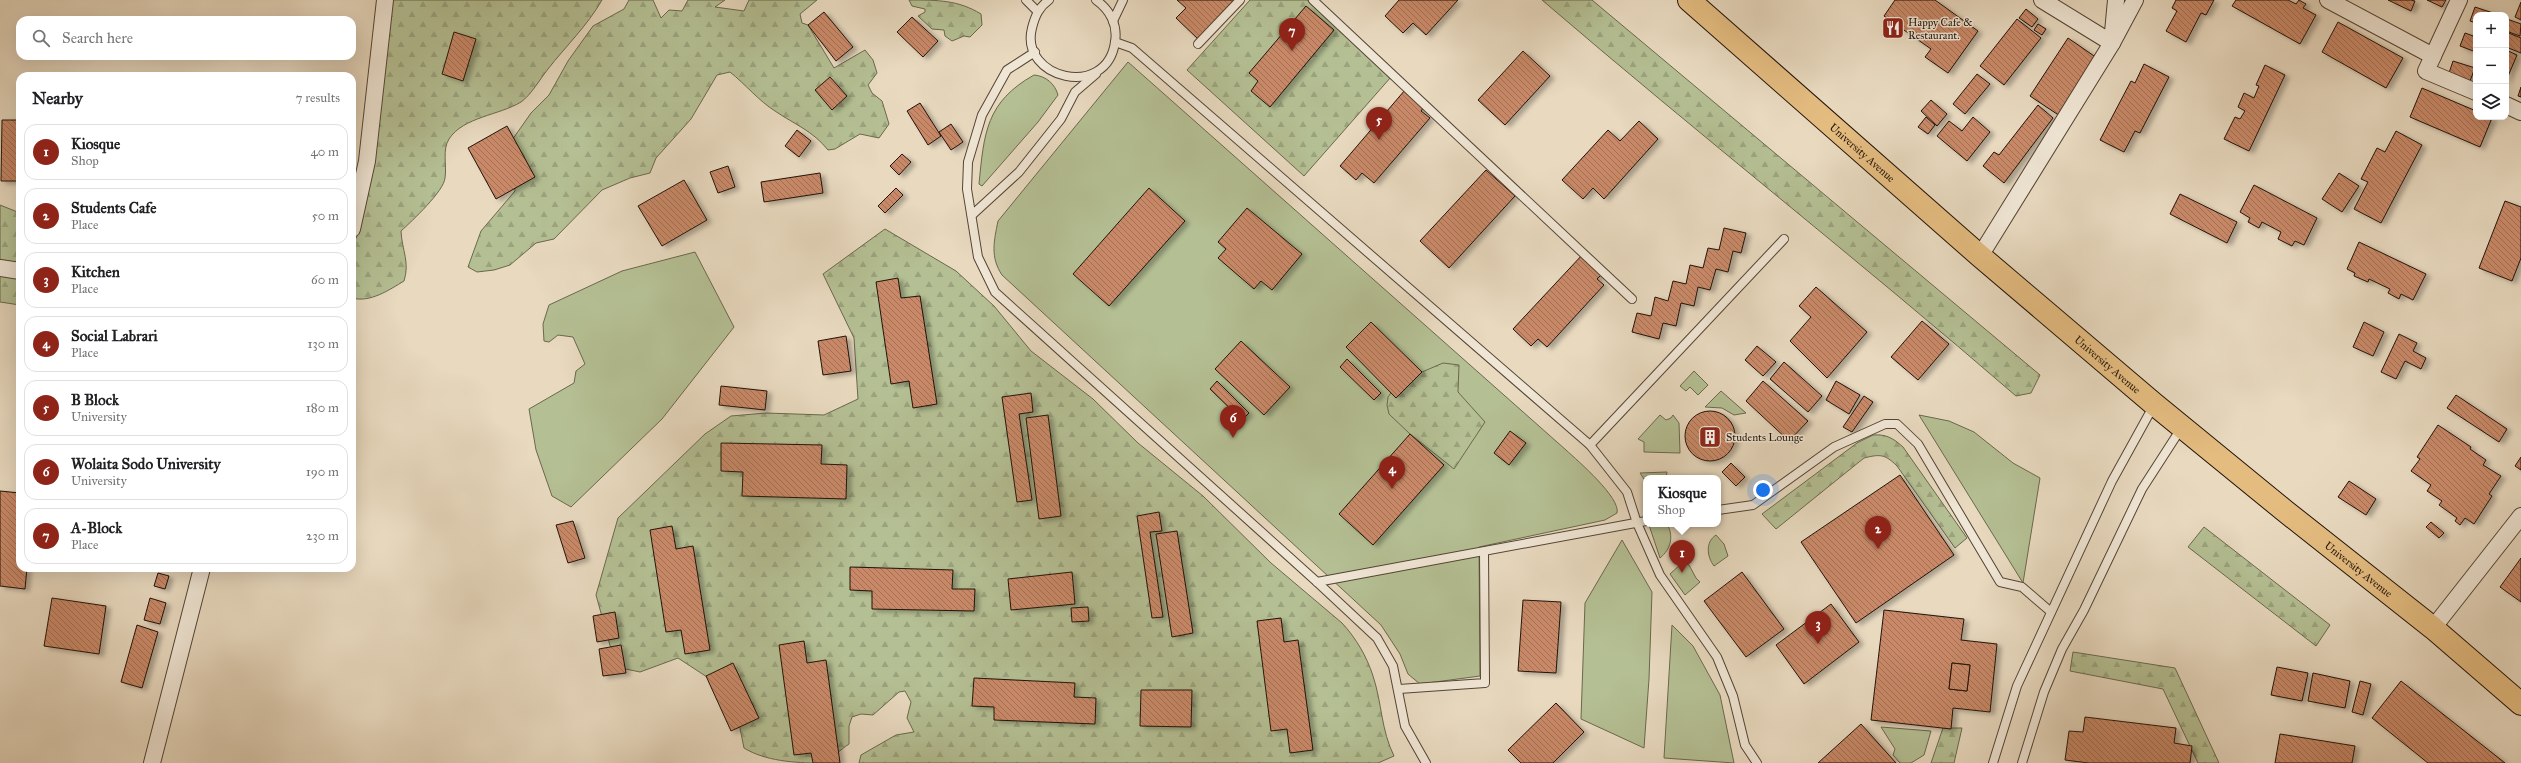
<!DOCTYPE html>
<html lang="en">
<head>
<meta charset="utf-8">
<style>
  body { margin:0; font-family:"IM FELL Great Primer",serif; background:#f6f6f6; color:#202124 }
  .controls { position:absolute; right:12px; top:12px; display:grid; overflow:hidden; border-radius:8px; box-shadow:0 4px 16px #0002 }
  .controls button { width:36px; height:36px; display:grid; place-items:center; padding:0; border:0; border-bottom:1px solid #e0e0e0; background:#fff; color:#202124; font:20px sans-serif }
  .you { position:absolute; left:1763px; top:490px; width:14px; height:14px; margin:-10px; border:3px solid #fff; border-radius:50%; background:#1a73e8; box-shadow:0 0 0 6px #1a73e833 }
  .badge { display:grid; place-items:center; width:26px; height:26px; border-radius:50%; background:#8f2418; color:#fff; font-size:13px; font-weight:700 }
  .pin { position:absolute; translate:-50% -33px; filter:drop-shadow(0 1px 2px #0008) }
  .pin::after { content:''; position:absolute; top:21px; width:14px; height:12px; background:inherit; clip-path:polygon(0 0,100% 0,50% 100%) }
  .popup { position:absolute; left:1643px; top:475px; width:78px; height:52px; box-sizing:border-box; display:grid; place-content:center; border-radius:8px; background:#fff; filter:drop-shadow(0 1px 3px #0005); font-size:13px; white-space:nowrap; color:#757577 }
  .popup b { font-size:15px; color:#202124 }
  .popup::after { content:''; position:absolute; left:50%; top:100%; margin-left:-8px; border:8px solid transparent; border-top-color:#fff }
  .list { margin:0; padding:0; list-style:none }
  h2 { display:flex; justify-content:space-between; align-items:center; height:52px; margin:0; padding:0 16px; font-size:17px }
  h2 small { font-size:13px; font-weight:400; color:#757577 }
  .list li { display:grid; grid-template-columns:26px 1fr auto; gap:12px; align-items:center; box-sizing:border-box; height:56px; margin:0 8px 8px; padding:0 8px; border:1px solid #e0e0e0; border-radius:12px }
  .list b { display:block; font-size:15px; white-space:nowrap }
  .list p { margin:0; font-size:13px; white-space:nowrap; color:#757577 }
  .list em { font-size:13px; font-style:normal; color:#757577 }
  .icon { flex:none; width:22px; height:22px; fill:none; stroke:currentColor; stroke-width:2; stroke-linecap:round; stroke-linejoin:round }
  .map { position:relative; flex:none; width:2521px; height:763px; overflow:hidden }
  .search { position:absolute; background:#fff; box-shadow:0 4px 16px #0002; left:16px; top:16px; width:340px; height:44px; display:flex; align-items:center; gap:10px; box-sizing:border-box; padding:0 14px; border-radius:12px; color:#757577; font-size:15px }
  .panel { position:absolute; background:#fff; box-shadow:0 4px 16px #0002; left:16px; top:72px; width:340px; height:500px; border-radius:12px }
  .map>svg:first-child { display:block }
</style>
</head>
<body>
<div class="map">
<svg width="2521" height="763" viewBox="0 0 2521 763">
  <defs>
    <pattern id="forest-firs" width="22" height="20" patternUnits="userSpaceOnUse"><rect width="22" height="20" fill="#b4bf93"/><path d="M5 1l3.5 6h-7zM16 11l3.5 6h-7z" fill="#9aa37d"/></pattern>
    <pattern id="building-back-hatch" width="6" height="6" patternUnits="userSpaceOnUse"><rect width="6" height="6" fill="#c98968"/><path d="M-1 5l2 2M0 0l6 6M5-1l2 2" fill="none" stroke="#a36f54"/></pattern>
    <filter id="shadow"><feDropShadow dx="4.5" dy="2.5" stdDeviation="2" flood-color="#0004"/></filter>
  </defs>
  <rect width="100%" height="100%" fill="#e8d9bf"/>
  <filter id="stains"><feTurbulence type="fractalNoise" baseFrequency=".005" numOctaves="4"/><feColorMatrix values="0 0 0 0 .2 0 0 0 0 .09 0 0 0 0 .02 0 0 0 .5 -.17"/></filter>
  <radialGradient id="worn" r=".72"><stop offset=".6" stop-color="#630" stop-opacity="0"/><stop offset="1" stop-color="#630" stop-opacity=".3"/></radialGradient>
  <g fill="#b4bf93" stroke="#6a684d">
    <path d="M1128,62L1566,450C1578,461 1621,498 1617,513L1605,520L1479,547L1480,676L1420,684L1408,674L1400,654L1381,625L1002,275C990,257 994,241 998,221Z"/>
    <path d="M1034,75C1046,76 1055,84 1058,95L1038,122L982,186L979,184C984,133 986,102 1034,75Z"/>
    <polygon points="695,252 734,327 662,419 571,507 552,496 536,450 529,409 574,383 576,371 585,364 573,337 558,335 549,342 544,341 543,324 549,305 622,271"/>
    <polygon points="1694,371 1708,385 1698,395 1690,387 1686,391 1680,386"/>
    <polygon points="1721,391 1746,413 1734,415 1722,408 1705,407"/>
    <polygon points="1660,415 1666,420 1671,418 1673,415 1679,423 1680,453 1644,452 1644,442 1638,439"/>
    <polygon points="1919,415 1949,421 1974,432 2013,463 2040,478 2023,583"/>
    <polygon points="1667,472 1666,478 1646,478 1646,482 1640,473"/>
    <path d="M1667,524C1674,536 1671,549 1660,558L1649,525Z"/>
    <path d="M1716,535L1724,544L1728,556L1714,566C1707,557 1705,542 1716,535Z"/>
    <polygon points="1622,540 1652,592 1649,679 1644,748 1581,719 1585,603"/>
    <polygon points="1682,563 1689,565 1696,578 1700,582 1685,595 1670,574"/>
    <polygon points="1672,625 1693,646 1720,695 1734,763 1664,758"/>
    <polygon points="1881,727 1931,731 1924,755 1911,763 1900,763 1893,755 1895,749"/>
  </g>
  <g fill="url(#forest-firs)" stroke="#6a684d">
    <path d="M387,0H602C587,26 566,46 548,69C540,79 531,95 521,102C500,115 463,117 449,139C442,150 447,165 445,178C444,191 412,221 401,231C402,251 410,262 404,281C389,290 370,303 352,298V243L357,237L354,227Z"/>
    <path d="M629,0H653L661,18L669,10L682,11L688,0H725L715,7L744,11L749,0H817L800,14L802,23L808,25L834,68L865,50L873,60L877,73L868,85L872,93L882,101L889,124L879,138L860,134L835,149L828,150C813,131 794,124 775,111C759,101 745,84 730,72L717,75L691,119L656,158L650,173L630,178L602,190L554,239L536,243L510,265L494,270L477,272L468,267L481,231L515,191L510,143L531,113L549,95L568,61L593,26L624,9Z"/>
    <path d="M909,0C938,0 958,0 981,14L982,25L970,37L964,36L952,41L945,36L944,30L932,29L918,16L925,12V9L912,6Z"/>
    <polygon points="1250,0 1307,0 1391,77 1304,176 1187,70"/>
    <path d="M1542,0H1592L2040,375L2031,393L2016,396C1860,261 1698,134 1542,0Z"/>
    <polygon points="0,205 20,213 20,305 0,302"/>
    <path d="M885,229L956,271L994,306L1031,351L1093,399L1138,443L1203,496L1271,563L1342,623C1356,638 1367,657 1373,676C1382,703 1381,730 1394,756L1378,763H859L861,755L896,735L914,732L907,718L911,702L905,691L899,692L873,715L861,714L852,717L849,726V744C841,749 829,761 820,763C795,763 765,761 744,748L733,694L678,658L640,672L616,667L596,595L618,518L705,434L731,416L766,413L824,415L858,399L854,338L823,274Z"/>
    <polygon points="1443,363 1459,365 1458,392 1485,422 1454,469 1410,434 1389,414 1387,405 1388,397 1399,382"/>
    <path d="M1873,435C1886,434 1893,438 1903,447L1967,538L1955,548L1897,466C1885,454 1880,454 1864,458L1776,529L1762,514L1857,443Z"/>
    <polygon points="2204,527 2330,625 2316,646 2188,547"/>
    <polygon points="2073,652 2175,668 2219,763 2198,763 2163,689 2070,671"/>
    <polygon points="1943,728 1962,728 1954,763 1931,763"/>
  </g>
  <g fill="url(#building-back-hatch)" stroke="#211207" fill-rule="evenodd" filter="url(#shadow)">
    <polygon points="1177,0 1234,0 1198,39 1176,18 1186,8"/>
    <polygon points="1399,0 1458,0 1426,35 1413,23 1403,33 1385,16"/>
    <polygon points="1895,0 1935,0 1978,31 1948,73 1925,57 1931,49 1884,16"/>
    <polygon points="2176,0 2214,0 2206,15 2201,13 2186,42 2166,31 2177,11 2172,8"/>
    <polygon points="2236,0 2288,0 2296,4 2299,0 2306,4 2303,8 2316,15 2300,44 2232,6"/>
    <polygon points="2388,0 2411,0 2415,1 2411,11"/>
    <polygon points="2427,0 2446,0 2442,7"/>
    <polygon points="2521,2 2521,20 2515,17"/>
    <polygon points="1306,6 1334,30 1270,107 1251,91 1258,81 1249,73"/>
    <polygon points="2475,7 2499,15 2476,15 2476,23 2470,21"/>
    <polygon points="2026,9 2038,19 2032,27 2019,18"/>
    <polygon points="824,12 853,47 836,61 808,25"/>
    <polygon points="912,17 938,41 923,57 897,32"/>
    <polygon points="2017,19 2041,38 2004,85 1980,66"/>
    <polygon points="2507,19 2521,24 2520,36 2506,31"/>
    <polygon points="2338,22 2403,58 2386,88 2322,52"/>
    <polygon points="2038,24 2046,29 2042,35 2034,30"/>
    <polygon points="454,32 476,39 463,81 442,74"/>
    <polygon points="2506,32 2521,38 2521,53 2506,47"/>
    <polygon points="2465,33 2476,37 2476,52 2460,46"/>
    <polygon points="2068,38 2097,58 2060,116 2030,96"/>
    <polygon points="2506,50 2517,55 2506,81"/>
    <polygon points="1523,51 1550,76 1505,125 1478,100"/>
    <polygon points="2453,61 2475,68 2470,81 2449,73"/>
    <polygon points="2144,64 2169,77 2140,133 2135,131 2124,152 2100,140 2131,81 2135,83"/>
    <polygon points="2265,65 2285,75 2249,151 2224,139 2235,117 2240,119 2245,111 2238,107 2244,93 2254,98 2259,86 2256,85"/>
    <polygon points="1977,74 1990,84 1965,114 1953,104"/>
    <polygon points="830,77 847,96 832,110 815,90"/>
    <polygon points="2521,87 2521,97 2518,96"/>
    <polygon points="2422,88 2476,111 2476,117 2492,118 2480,147 2410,117"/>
    <polygon points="1405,90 1424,107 1421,111 1430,118 1374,183 1362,173 1356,180 1340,166"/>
    <polygon points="1931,100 1947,114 1937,126 1921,111"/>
    <polygon points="920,103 941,136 928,145 907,111"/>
    <polygon points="2038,105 2053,118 2004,183 1983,166 1994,152 1999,155"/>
    <polygon points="1926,117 1935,125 1928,134 1918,127"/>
    <polygon points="1973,117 1990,132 1967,161 1937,136 1949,121 1962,131"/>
    <polygon points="2,120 20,120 20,181 1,181"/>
    <polygon points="1639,121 1658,139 1604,199 1593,188 1583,199 1562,180 1608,130 1620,141"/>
    <polygon points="951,124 963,142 951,150 939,132"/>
    <polygon points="507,126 535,177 496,199 468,148"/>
    <polygon points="797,130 811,141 799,157 785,146"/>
    <polygon points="2396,131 2422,145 2381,223 2354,209 2368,182 2361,179 2377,148 2385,152"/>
    <polygon points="902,154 911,162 899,175 890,166"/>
    <polygon points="728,166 735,187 718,193 710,172"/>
    <polygon points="1486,170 1515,196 1449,268 1420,241"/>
    <polygon points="820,173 823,193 764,202 761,182"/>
    <polygon points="2339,173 2359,186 2342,212 2322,199"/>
    <polygon points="684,180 707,220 662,246 638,206"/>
    <polygon points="2254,185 2317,218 2304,245 2295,241 2292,246 2278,239 2281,232 2262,222 2259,228 2248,222 2250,218 2240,212"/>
    <polygon points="896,188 903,195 885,213 878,206"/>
    <polygon points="1149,188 1185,221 1109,306 1073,274"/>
    <polygon points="2180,194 2237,222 2227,243 2170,214"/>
    <polygon points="2505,201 2521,207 2521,258 2512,281 2479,268"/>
    <polygon points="1247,208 1302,254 1272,290 1261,281 1254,289 1218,258 1226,249 1218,242"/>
    <polygon points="1724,228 1746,233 1741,253 1733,251 1728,272 1716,269 1710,290 1698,287 1694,306 1681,303 1676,326 1663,323 1659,339 1632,332 1637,313 1651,316 1655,297 1668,301 1673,281 1686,284 1690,265 1703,268 1708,248 1719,250"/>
    <polygon points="2359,242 2426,274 2413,300 2401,294 2399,299 2388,293 2390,289 2369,279 2368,282 2354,276 2355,273 2347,269"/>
    <polygon points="1583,254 1603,273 1597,279 1604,285 1547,347 1538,339 1531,346 1513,329"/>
    <polygon points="898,278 901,298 920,296 937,404 913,408 909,381 891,384 876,282"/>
    <polygon points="1816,287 1867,332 1827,378 1790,341 1811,317 1799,306"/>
    <polygon points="1922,321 1949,344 1918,380 1891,357"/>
    <polygon points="1371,322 1422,372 1396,398 1346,347"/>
    <polygon points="2364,322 2384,332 2373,356 2353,347"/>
    <polygon points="2399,334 2417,343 2413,351 2426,358 2421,369 2405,361 2396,379 2381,372"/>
    <polygon points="846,336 851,371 823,375 818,341"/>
    <polygon points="1241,341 1290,387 1264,415 1215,369"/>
    <polygon points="1757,346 1776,362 1763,376 1745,360"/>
    <polygon points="1347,359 1381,393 1374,400 1340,367"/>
    <polygon points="1784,362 1822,396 1808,412 1770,379"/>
    <polygon points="1217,381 1249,413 1242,420 1210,389"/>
    <polygon points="1763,381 1808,421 1789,441 1746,401"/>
    <polygon points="1836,381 1860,395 1849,414 1826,400"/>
    <polygon points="721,386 767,391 765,410 719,405"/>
    <polygon points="1031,393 1033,412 1019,414 1032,500 1017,502 1002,397"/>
    <polygon points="2456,395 2507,429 2499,442 2447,408"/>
    <polygon points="1864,396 1873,402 1852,432 1843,427"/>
    <circle cx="1710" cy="436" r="25"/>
    <polygon points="1048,415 1061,516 1039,519 1026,418"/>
    <polygon points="2438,425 2471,447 2470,449 2486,460 2483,465 2501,476 2489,494 2492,496 2474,524 2465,518 2460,525 2455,521 2457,518 2439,505 2442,501 2427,491 2431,485 2411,471 2420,459 2417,457"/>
    <polygon points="1510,431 1526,443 1509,465 1494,453"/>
    <polygon points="1410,434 1444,465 1373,545 1339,514"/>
    <polygon points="721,443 822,445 821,464 847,465 846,499 742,496 743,472 721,471"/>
    <polygon points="2521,457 2521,470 2515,466"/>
    <polygon points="1731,463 1745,477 1736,486 1722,472"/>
    <polygon points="1900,475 1954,555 1856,623 1801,542"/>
    <polygon points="2349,481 2376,499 2366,515 2338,497"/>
    <polygon points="0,491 20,493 20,568 27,568 25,589 0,586"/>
    <polygon points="1159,512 1162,531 1150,532 1163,617 1152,618 1137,516"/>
    <polygon points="573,521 585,558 568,563 556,525"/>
    <polygon points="2431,522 2444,533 2439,538 2426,527"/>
    <polygon points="672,526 676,549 693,546 710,650 685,654 681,630 666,632 650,530"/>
    <polygon points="1177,531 1193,633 1172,637 1156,534"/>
    <polygon points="2521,558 2521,602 2500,587"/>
    <polygon points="850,567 953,570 952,589 975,589 974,611 872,609 872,591 850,590"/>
    <polygon points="1072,572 1075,604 1011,610 1008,579"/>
    <polygon points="1742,572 1784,629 1746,657 1704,601"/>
    <polygon points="158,573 169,576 165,589 154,586"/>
    <polygon points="52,598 106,606 99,654 44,646"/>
    <polygon points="150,598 166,603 160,624 144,620"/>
    <polygon points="1523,600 1561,602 1556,673 1518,671"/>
    <polygon points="1831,604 1859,642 1804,684 1776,645"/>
    <polygon points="1088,607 1089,621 1072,622 1071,608"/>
    <path d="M1884,610L1964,619L1961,640L1997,644L1990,712L1953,708L1951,729L1871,720ZM1952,663L1970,665L1967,691L1949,689Z"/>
    <polygon points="615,612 619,638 597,642 593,616"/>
    <polygon points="1281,618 1284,642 1298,640 1313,750 1290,753 1287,729 1271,731 1257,621"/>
    <polygon points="137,625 158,632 142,688 121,682"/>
    <polygon points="804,641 807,663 826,660 840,763 813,763 811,753 794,755 779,645"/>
    <polygon points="621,645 626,673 603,676 599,649"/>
    <polygon points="733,663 759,718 731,731 706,676"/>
    <polygon points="1952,663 1970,665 1967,691 1949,689"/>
    <polygon points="2277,667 2308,673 2302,701 2271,695"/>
    <polygon points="2313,673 2350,681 2345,708 2308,701"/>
    <polygon points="974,678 1075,683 1074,697 1096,698 1095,724 994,720 994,707 972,706"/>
    <polygon points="2360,681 2371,684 2363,715 2352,712"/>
    <polygon points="2401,681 2505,763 2428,763 2372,718"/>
    <polygon points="1141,690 1192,690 1191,727 1140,726"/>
    <polygon points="1556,703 1584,732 1553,763 1521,763 1508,750"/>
    <polygon points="2085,717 2176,728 2174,743 2192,746 2190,763 2089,763 2065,760 2069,731 2083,732"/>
    <polygon points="1861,724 1896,763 1818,763"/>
    <polygon points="2280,734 2355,746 2352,763 2275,763"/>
  </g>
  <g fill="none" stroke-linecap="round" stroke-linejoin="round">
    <g stroke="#534435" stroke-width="10">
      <g id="service">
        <polyline points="1026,0 1037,11"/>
        <path d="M1049,0C1039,7 1035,16 1032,28C1019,79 1107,100 1115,42C1118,25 1110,10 1096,0"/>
        <polyline points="1313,0 1632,299"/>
        <polyline points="1113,21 1123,0"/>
        <polyline points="1115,42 1132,48 1590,445 1627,492 1637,523 1660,575 1717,657 1733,696 1745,745 1757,763"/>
        <polyline points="1198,44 1240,0"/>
        <polyline points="1035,52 1007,70 982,115 968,162 967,189 978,257 995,292 1317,582 1377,638 1393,666 1405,726 1426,763"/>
        <polyline points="972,215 1019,172 1061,119 1075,92 1096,74"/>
        <polyline points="1590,445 1784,239"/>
        <polyline points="1718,510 1753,505 1834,447 1885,424 1897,424 1918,444 2000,582 2022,587 2051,612"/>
        <polyline points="1317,582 1646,521"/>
        <polyline points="1399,689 1485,683 1484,552"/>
        <polyline points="1993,763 2017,686 2112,481 2154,405"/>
        <polyline points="2022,763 2044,692 2062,649 2084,610 2142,489 2182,427"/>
      </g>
    </g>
    <g stroke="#534435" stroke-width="18">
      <g id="minor">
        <polyline points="2042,0 2112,43 2116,0"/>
        <polyline points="2328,0 2433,56 2426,71 2476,92"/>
        <polyline points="2433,56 2459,0"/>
        <polyline points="2506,105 2521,112"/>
        <polyline points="352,229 367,161 385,0"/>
        <polyline points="1980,256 2112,43 2135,0"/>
        <polyline points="0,268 20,271"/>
        <polyline points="2433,628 2521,516"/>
        <polyline points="152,763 202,568"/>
      </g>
    </g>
    <g stroke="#211207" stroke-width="24">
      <g id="trunk">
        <path id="s1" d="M1689,0L1980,256L2154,404L2285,511L2433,628L2521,704"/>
      </g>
    </g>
    <use href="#service" stroke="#f0e6d5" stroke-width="8"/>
    <use href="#minor" stroke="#f0e6d5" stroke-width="16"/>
    <use href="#trunk" stroke="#e4bc80" stroke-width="22"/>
  </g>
  <defs>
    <g id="restaurant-square" transform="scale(1.15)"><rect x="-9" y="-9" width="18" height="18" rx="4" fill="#8f2418" stroke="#f0e6d5"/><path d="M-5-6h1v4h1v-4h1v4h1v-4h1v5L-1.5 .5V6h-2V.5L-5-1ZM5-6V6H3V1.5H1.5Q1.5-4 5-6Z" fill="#fff"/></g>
    <g id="building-square" transform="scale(1.15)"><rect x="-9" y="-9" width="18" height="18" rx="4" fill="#8f2418" stroke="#f0e6d5"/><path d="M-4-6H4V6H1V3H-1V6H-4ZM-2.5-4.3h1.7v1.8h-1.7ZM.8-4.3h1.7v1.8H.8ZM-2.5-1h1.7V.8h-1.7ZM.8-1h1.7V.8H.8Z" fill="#fff"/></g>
  </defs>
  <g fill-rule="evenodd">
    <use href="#restaurant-square" x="1893" y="28"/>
    <use href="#building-square" x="1710" y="437"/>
  </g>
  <g text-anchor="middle" stroke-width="3" stroke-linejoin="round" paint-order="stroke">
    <g font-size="11" fill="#211207" stroke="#f0e6d5" text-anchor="start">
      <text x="1908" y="26">Happy Cafe &amp;<tspan x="1908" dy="13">Restaurant.</tspan></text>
      <text x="1726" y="441">Students Lounge</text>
    </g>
    <g font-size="11" fill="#211207" stroke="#f0e6d5">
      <text dy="4" stroke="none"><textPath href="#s1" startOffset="231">University Avenue</textPath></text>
      <text dy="4" stroke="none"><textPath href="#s1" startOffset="555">University Avenue</textPath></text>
      <text dy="4" stroke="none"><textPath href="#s1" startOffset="879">University Avenue</textPath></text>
    </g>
  </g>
  <rect width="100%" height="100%" filter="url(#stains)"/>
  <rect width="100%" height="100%" fill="url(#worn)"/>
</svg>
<div class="controls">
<button>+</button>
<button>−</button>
<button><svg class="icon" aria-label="layers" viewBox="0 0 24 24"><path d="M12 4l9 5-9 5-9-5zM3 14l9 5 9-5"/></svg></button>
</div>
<div class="you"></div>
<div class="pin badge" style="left:1682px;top:573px">1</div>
<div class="popup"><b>Kiosque</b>Shop</div>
<div class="pin badge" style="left:1878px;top:549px">2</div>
<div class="pin badge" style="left:1818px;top:644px">3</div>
<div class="pin badge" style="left:1392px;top:489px">4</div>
<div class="pin badge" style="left:1379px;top:140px">5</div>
<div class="pin badge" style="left:1233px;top:438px">6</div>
<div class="pin badge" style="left:1292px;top:51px">7</div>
<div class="search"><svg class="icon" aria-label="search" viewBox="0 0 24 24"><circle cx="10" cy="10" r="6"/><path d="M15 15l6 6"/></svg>Search here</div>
<section class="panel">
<h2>Nearby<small>7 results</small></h2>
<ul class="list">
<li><span class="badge">1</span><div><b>Kiosque</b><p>Shop</p></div><em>40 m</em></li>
<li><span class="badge">2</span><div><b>Students Cafe</b><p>Place</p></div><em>50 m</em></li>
<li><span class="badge">3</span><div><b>Kitchen</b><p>Place</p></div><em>60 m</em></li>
<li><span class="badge">4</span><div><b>Social Labrari</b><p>Place</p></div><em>130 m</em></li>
<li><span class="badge">5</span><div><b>B Block</b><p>University</p></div><em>180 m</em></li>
<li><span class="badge">6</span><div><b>Wolaita Sodo University</b><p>University</p></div><em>190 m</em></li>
<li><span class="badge">7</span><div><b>A-Block</b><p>Place</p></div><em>230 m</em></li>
</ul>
</section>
</div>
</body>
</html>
